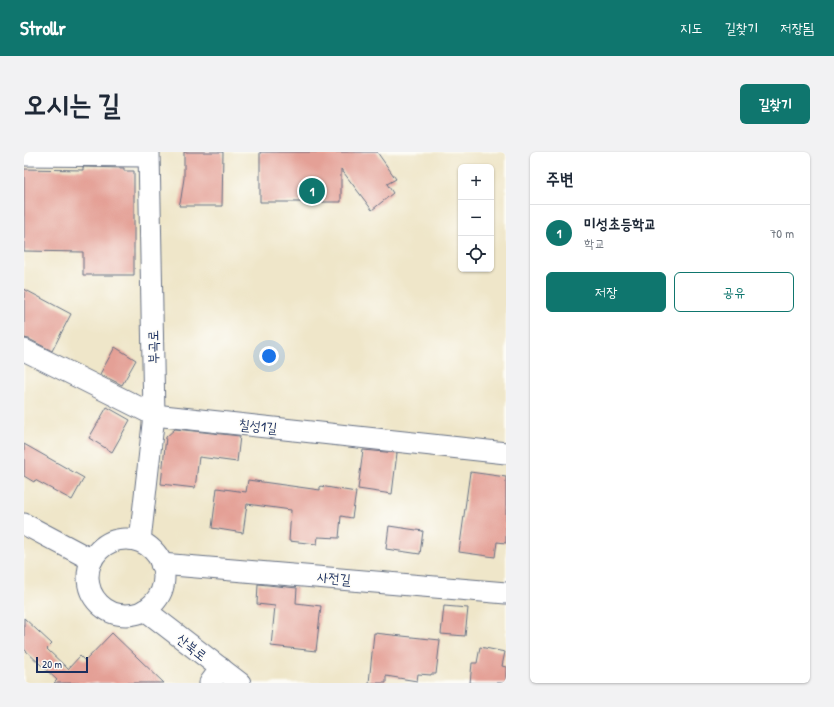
<!DOCTYPE html>
<html lang="ko">
<head>
<meta charset="utf-8">
<style>
  body { margin:0; font-family:"Patrick Hand","Poor Story",sans-serif; background:#f2f2f3; color:#1f2937 }
  .controls { position:absolute; right:12px; top:12px; display:grid; overflow:hidden; border-radius:6px; box-shadow:0 1px 3px #0004 }
  .controls button { width:36px; height:36px; display:grid; place-items:center; padding:0; border:0; border-bottom:1px solid #e0e1e3; background:#fff; color:#1f2937; font:20px sans-serif }
  .scale { position:absolute; left:12px; bottom:10px; width:52px; box-sizing:border-box; padding-left:4px; border:2px solid #1b2f5e; border-top:0; font-size:11px; line-height:14px; white-space:nowrap; color:#1b2f5e; -webkit-text-stroke:3px #fdfcf7; paint-order:stroke }
  .you { position:absolute; left:245px; top:204px; width:14px; height:14px; margin:-10px; border:3px solid #fff; border-radius:50%; background:#1a73e8; box-shadow:0 0 0 6px #1a73e833 }
  .badge { display:grid; place-items:center; width:26px; height:26px; border-radius:50%; background:#0f766e; color:#fff; font-size:13px; font-weight:700 }
  .pin { position:absolute; translate:-50% -50%; border:2px solid #fff; box-shadow:0 1px 4px #0006 }
  .list { margin:0; padding:0; list-style:none }
  h2 { display:flex; justify-content:space-between; align-items:center; height:52px; margin:0; padding:0 16px; font-size:17px }
  h2 small { font-size:13px; font-weight:400; color:#747a83 }
  .list li { display:grid; grid-template-columns:26px 1fr auto; gap:12px; align-items:center; box-sizing:border-box; height:56px; padding:0 16px; border-top:1px solid #e0e1e3 }
  .list b { display:block; font-size:15px; white-space:nowrap }
  .list p { margin:0; font-size:13px; white-space:nowrap; color:#747a83 }
  .list em { font-size:13px; font-style:normal; color:#747a83 }
  .actions { display:flex; gap:8px; padding:12px 16px }
  .actions a { flex:1; padding:9px 0; border:1px solid #0f766e; border-radius:6px; text-align:center; font-size:14px; color:#0f766e }
  .actions .main { background:#0f766e; color:#fff }
  .icon { flex:none; width:22px; height:22px; fill:none; stroke:currentColor; stroke-width:2; stroke-linecap:round; stroke-linejoin:round }
  .map { position:relative; flex:none; width:482px; height:531px; overflow:hidden; border-radius:6px }
  header { display:flex; align-items:center; gap:24px; box-sizing:border-box; height:56px; padding:0 20px; background:#0f766e; color:#fff }
  header strong { font-size:19px }
  nav { display:flex; gap:22px; margin-inline-start:auto; font-size:14px }
  .intro { display:flex; align-items:center; justify-content:space-between; box-sizing:border-box; height:96px; padding:0 24px }
  h1 { margin:0; font-size:28px }
  .button { padding:10px 18px; border-radius:6px; background:#0f766e; color:#fff; font-size:14px; font-weight:700 }
  main { display:flex; gap:24px; padding:0 24px }
  aside { flex:1; background:#fff; border-radius:6px; box-shadow:0 1px 3px #0004 }
  .map>svg:first-child { display:block }
</style>
</head>
<body>
<header>
<strong>Strollr</strong>
<nav><a>지도</a><a>길찾기</a><a>저장됨</a></nav>
</header>
<div class="intro"><h1>오시는 길</h1><a class="button">길찾기</a></div>
<main>
<div class="map">
<svg width="482" height="531" viewBox="0 0 482 531">
  <rect width="100%" height="100%" fill="#fdfcf7"/>
  <filter id="ink" filterUnits="userSpaceOnUse"><feTurbulence type="fractalNoise" baseFrequency=".025" numOctaves="2"/><feDisplacementMap in="SourceGraphic" scale="8" xChannelSelector="R" yChannelSelector="G"/><feConvolveMatrix kernelMatrix="1 2 1 2 8 2 1 2 1" color-interpolation-filters="sRGB"/></filter>
  <filter id="wash" filterUnits="userSpaceOnUse"><feTurbulence type="fractalNoise" baseFrequency=".012" numOctaves="4" result="noise"/><feDisplacementMap in="SourceGraphic" scale="16" xChannelSelector="R" yChannelSelector="G"/><feGaussianBlur stdDeviation="0.9" result="paint"/><feColorMatrix in="noise" values="0 0 0 0 0 0 0 0 0 0 0 0 0 0 0 0 0 1.4 0 .05"/><feComposite in="paint" operator="in"/></filter>
  <g filter="url(#wash)">
    <rect width="100%" height="100%" fill="#efe6c9"/>
    <g id="blocks">
      <g fill="#e4a096">
        <polygon points="160,0 199,0 198,54 155,54 157,46 160,26"/>
        <polygon points="236,0 353,0 372,27 363,32 369,41 348,58 317,17 317,50 236,50"/>
        <polygon points="59,15 100,16 100,19 110,19 110,123 59,123 59,100 0,99 0,17 59,18"/>
        <polygon points="0,137 47,162 28,199 5,187 0,186"/>
        <polygon points="91,195 112,208 98,233 76,222"/>
        <polygon points="83,255 106,268 88,300 65,286"/>
        <polygon points="151,277 216,284 213,310 175,305 171,336 137,332 142,285"/>
        <polygon points="0,292 60,326 48,348 11,328 10,330 0,324"/>
        <polygon points="339,298 373,301 368,342 334,337"/>
        <polygon points="446,320 482,325 482,391 473,390 471,405 435,400"/>
        <polygon points="224,328 296,338 296,334 332,340 328,366 317,364 315,386 294,385 293,392 265,389 267,358 223,352 219,381 188,376 193,336 222,340"/>
        <polygon points="365,374 399,379 396,402 362,397"/>
        <polygon points="234,432 273,436 272,451 297,454 292,499 247,494 251,454 233,452"/>
        <polygon points="420,454 444,456 441,484 417,482"/>
        <polygon points="0,466 28,492 23,497 44,517 56,504 61,509 88,481 140,531 30,531 33,528 0,497"/>
        <polygon points="350,481 416,488 412,522 407,522 407,523 394,522 393,529 362,524 362,531 345,531"/>
        <polygon points="456,495 481,500 478,514 482,515 482,531 446,531 448,511 453,511"/>
      </g>
    </g>
  </g>
  <g filter="url(#ink)">
    <use href="#blocks" fill-opacity="0" stroke="#656f83" stroke-width="1"/>
    <g fill="none" stroke-linecap="round" stroke-linejoin="round">
      <g stroke="#656f83" stroke-width="23">
        <g id="minor">
          <polyline points="0,3 124,4"/>
          <polyline points="0,198 130,263 482,301"/>
          <polyline points="0,372 68,408"/>
          <circle cx="102" cy="425" r="38"/>
          <polyline points="116,389 130,263 125,0"/>
          <polyline points="137,412 482,441"/>
          <polyline points="121,458 216,531"/>
          <polyline points="186,531 197,516"/>
        </g>
      </g>
      <use href="#minor" stroke="#fff" stroke-width="21"/>
    </g>
  </g>
  <g text-anchor="middle" stroke-width="3" stroke-linejoin="round" paint-order="stroke">
    <g font-size="14" fill="#1b2f5e" stroke="#fdfcf7">
      <text transform="translate(129 195) rotate(-91)" y="5">부곡로</text>
      <text transform="translate(234 274) rotate(6)" y="5">칠성1길</text>
      <text transform="translate(310 426) rotate(5)" y="5">사전길</text>
      <text transform="translate(168 495) rotate(38)" y="5">산북로</text>
    </g>
  </g>
</svg>
<div class="controls">
<button>+</button>
<button>−</button>
<button><svg class="icon" aria-label="locate" viewBox="0 0 24 24"><circle cx="12" cy="12" r="6"/><path d="M12 2v4M12 18v4M2 12h4M18 12h4"/></svg></button>
</div>
<div class="scale">20 m</div>
<div class="you"></div>
<div class="pin badge" style="left:288px;top:39px">1</div>
</div>
<aside>
<h2>주변<small></small></h2>
<ul class="list">
<li><span class="badge">1</span><div><b>미성초등학교</b><p>학교</p></div><em>70 m</em></li>
</ul>
<div class="actions"><a class="main">저장</a><a>공유</a></div>
</aside>
</main>
</body>
</html>
